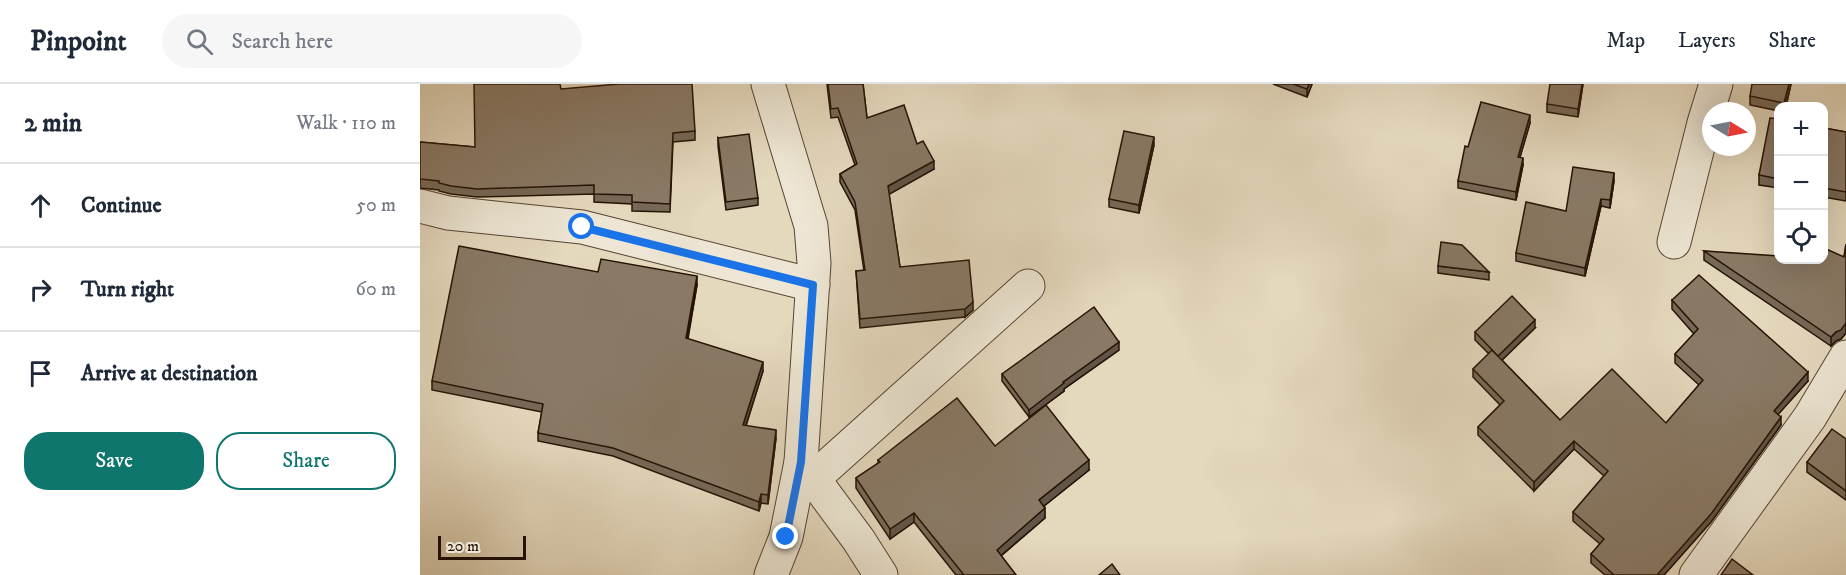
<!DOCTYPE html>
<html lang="en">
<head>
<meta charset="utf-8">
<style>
  body { margin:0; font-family:"IM FELL DW Pica",serif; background:#f6f6f7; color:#1f2937 }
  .controls { position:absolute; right:18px; top:18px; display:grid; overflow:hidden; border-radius:12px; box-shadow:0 6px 24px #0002 }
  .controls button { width:54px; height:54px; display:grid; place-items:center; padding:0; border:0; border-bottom:2px solid #e0e1e3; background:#fff; color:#1f2937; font:30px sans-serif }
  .compass { position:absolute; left:1282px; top:18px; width:54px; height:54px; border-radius:50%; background:#fff; box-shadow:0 6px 24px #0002; rotate:100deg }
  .scale { position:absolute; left:18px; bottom:15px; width:88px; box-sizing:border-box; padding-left:6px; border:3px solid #261306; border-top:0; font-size:16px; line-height:21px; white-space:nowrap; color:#261306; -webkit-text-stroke:4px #ede6d4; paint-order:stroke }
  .stop { position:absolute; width:18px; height:18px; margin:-14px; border:4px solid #1a73e8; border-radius:50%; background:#fff }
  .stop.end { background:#1a73e8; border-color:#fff; box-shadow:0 2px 6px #0008 }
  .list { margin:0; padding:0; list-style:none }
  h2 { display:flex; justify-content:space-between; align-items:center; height:78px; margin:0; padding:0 24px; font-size:26px }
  h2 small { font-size:20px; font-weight:400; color:#747a83 }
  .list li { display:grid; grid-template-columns:39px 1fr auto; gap:18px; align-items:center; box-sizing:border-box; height:84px; padding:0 24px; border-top:2px solid #e0e1e3 }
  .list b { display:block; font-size:22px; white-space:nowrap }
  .list em { font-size:20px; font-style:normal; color:#747a83 }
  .actions { display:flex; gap:12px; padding:18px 24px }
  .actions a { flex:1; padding:14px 0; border:2px solid #0f766e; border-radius:24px; text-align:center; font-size:21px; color:#0f766e }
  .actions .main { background:#0f766e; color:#fff }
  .icon { flex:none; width:33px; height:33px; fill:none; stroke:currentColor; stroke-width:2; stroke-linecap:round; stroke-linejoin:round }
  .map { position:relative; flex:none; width:1426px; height:491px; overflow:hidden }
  header { display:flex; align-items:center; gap:36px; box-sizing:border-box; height:84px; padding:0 30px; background:#fff; border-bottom:2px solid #e0e1e3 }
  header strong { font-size:28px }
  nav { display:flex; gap:33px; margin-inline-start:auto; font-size:21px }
  .search { width:420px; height:54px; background:#f6f6f7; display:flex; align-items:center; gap:15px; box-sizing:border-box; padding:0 21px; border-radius:33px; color:#747a83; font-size:22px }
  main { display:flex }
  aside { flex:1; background:#fff }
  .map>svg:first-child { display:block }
</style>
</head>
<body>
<header>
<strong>Pinpoint</strong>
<div class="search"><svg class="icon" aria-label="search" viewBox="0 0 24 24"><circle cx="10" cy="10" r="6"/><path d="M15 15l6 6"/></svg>Search here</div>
<nav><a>Map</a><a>Layers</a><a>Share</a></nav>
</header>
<main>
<aside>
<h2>2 min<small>Walk · 110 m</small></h2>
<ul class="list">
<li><svg class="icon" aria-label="ahead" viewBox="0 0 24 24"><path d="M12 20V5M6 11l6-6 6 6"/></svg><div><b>Continue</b></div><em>50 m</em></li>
<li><svg class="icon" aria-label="right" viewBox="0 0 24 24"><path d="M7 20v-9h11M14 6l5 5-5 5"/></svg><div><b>Turn right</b></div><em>60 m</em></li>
<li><svg class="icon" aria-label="arrive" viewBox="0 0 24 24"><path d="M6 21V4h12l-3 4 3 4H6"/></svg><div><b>Arrive at destination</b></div></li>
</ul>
<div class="actions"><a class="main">Save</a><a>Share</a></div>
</aside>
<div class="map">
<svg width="1426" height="491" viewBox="0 0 1426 491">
  <rect width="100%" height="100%" fill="#e4d8bd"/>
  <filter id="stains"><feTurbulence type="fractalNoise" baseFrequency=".00333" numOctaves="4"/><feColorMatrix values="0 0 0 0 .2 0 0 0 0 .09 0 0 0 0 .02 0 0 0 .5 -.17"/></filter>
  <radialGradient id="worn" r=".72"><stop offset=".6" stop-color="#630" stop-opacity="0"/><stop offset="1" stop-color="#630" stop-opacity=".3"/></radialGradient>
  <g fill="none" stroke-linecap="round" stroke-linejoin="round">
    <g stroke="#564434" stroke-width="35">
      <g id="minor">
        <polyline points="348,0 391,142 394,179 381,378 366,453 351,491"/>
        <polyline points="0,122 28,129 162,143 393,201"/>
        <polyline points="1254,158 1284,39 1296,0"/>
        <polyline points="381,378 438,455 461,491"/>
        <polyline points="393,395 608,202"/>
        <polyline points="1276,491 1390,333 1426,273"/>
      </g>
    </g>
    <use href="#minor" stroke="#ede6d4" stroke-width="33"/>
  </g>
  <g fill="#766857" stroke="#261306" stroke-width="1.5">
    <polygon points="407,0 443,0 447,34 497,60 514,85 469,110 480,183 553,226 545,233 440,244 436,187 444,187 435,126 420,98 420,90 435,81 418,33 411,34"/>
    <polygon points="853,0 892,0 887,13"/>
    <polygon points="1163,0 1158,33 1127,28 1127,20"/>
    <polygon points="1371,0 1366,22 1359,22 1359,27 1330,21 1330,12"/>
    <polygon points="141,5 275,47 275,56 253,58 250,128 212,127 212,120 174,118 174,110 57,113 31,110 19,107 19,106 0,104 0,58 55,63"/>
    <polygon points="1359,35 1359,104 1339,101 1339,91"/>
    <polygon points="1110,39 1100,73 1103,81 1096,116 1038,104 1038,97 1048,63"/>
    <polygon points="1404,44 1426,48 1426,117 1404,113"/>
    <polygon points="298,54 338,114 338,121 306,126 298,62"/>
    <polygon points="734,61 719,129 689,123 689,115"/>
    <polygon points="1194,97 1190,124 1181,122 1165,192 1096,177 1096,169 1146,127"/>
    <polygon points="1426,160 1426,249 1421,255 1416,257 1411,262 1284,176 1284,167 1359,176 1424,173"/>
    <polygon points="1018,182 1069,188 1069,196 1018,189"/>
    <polygon points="277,201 268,255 343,287 326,342 356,354 348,420 341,419 339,427 193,372 118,357 118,349 122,328 12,306 12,297"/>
    <polygon points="1252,216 1388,297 1358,330 1361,341 1291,438 1244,491 1185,491 1171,479 1171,470 1180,460 1153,437 1153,428 1184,392 1154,365 1114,407 1058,351 1058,343 1080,321 1053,293 1053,285 1069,270 1055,256 1055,248 1115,244 1082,276 1140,336 1246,339 1279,301 1255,279 1255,270 1274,250 1252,225"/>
    <polygon points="699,266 644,305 644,307 609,333 582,297 582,290"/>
    <polygon points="1426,355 1426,416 1387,388 1387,378"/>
    <polygon points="575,362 669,386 624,422 625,434 581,472 596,491 536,491 494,438 470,455 436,404 436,394 458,379 458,376"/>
  </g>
  <g fill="#605547" stroke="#261306" stroke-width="1.5">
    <polygon points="889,0 892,0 887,13 887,5"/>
    <polygon points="1162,0 1163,0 1158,33 1158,25"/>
    <polygon points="1369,0 1371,0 1366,22 1364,22"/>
    <polygon points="1110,31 1110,39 1098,80 1098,73"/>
    <polygon points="734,53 734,61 719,129 719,121"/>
    <polygon points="1103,74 1103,81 1096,116 1096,108"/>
    <polygon points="514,77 514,85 468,111 468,102"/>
    <polygon points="1194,89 1194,97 1190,124 1190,116"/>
    <polygon points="1181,115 1181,122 1165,192 1165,184"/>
    <polygon points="277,192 277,201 266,263 266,254"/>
    <polygon points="553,218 553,226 545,233 545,225"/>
    <polygon points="1115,236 1115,244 1078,280 1078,272"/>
    <polygon points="1426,239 1426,249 1421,255 1416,257 1411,262 1411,253"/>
    <polygon points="699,258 699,266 644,305 644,307 609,333 609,326 643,298"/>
    <polygon points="343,278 343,287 323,350 323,341"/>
    <polygon points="1388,288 1388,297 1354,335 1354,327"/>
    <polygon points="1361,333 1361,341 1291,438 1244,491 1237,491"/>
    <polygon points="356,346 356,354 348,420 348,411"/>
    <polygon points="1154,357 1154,365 1114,407 1114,398"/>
    <polygon points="669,376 669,386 619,426 619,416"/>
    <polygon points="341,410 341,419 339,427 339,418"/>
    <polygon points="625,424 625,434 577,475 577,466"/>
    <polygon points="494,429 494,438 470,455 470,445"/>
  </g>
  <g fill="#897965" stroke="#261306" stroke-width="1.5">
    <polygon points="54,0 140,0 141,5 199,0 272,0 275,47 253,49 250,120 212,118 212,111 174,110 174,101 57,105 31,102 19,99 19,97 0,95 0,58 55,63"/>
    <polygon points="408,0 443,0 447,34 484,21 497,60 503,57 514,77 468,102 480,183 549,176 553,218 545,225 440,235 436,187 445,186 435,118 420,90 437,80 418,24 411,25"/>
    <polygon points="873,0 889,0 887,5"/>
    <polygon points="1130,0 1162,0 1158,25 1127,20"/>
    <polygon points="1332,0 1369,0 1364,19 1330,12"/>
    <polygon points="1061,18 1110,31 1098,73 1103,74 1096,108 1038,97 1045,62 1048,63"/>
    <polygon points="1350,34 1359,35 1359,95 1339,91"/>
    <polygon points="1404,44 1426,48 1426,108 1404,104"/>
    <polygon points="704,47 734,53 719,121 689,115"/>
    <polygon points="329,50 338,114 306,118 298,54"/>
    <polygon points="1153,83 1194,89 1190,116 1181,115 1165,184 1096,169 1106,118 1146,127"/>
    <polygon points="1021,158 1042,161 1069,188 1018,182"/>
    <polygon points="1426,160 1426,239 1421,246 1416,248 1411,253 1284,167 1359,172 1359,176 1404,176 1404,164 1424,173"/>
    <polygon points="39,162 178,188 181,175 277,192 266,254 343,278 323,341 356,346 348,411 341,410 339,418 193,364 118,349 123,320 12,297"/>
    <polygon points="1279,191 1388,288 1354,327 1361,333 1291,430 1237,491 1194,491 1171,470 1184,455 1153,428 1188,387 1154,357 1114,398 1058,343 1084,317 1053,285 1072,266 1140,336 1192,285 1246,339 1283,296 1255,270 1278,245 1252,216"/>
    <polygon points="1092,212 1115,236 1078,272 1055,248"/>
    <polygon points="674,223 699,258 643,298 644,299 609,326 582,290"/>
    <polygon points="537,314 575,362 626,321 669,376 619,416 625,424 577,466 596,491 544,491 494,429 470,445 436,394 460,378 458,376"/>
    <polygon points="1412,345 1426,355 1426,407 1387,378"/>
    <polygon points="1312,475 1333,491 1301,491"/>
    <polygon points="692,480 700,491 679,491"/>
  </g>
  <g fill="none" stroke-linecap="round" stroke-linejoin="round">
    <polyline stroke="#1a73e8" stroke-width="8" points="162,143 393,201 381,378 366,453"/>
  </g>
  <rect width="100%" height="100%" filter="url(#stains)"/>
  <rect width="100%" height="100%" fill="url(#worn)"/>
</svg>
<div class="controls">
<button>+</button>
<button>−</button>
<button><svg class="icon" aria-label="locate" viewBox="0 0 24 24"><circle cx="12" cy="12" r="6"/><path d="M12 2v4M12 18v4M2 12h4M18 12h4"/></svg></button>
</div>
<svg class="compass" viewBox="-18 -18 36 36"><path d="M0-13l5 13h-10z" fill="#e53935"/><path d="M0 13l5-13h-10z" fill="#747a83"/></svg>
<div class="scale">20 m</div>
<div class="stop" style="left:162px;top:143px"></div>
<div class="stop end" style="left:366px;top:453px"></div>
</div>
</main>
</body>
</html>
